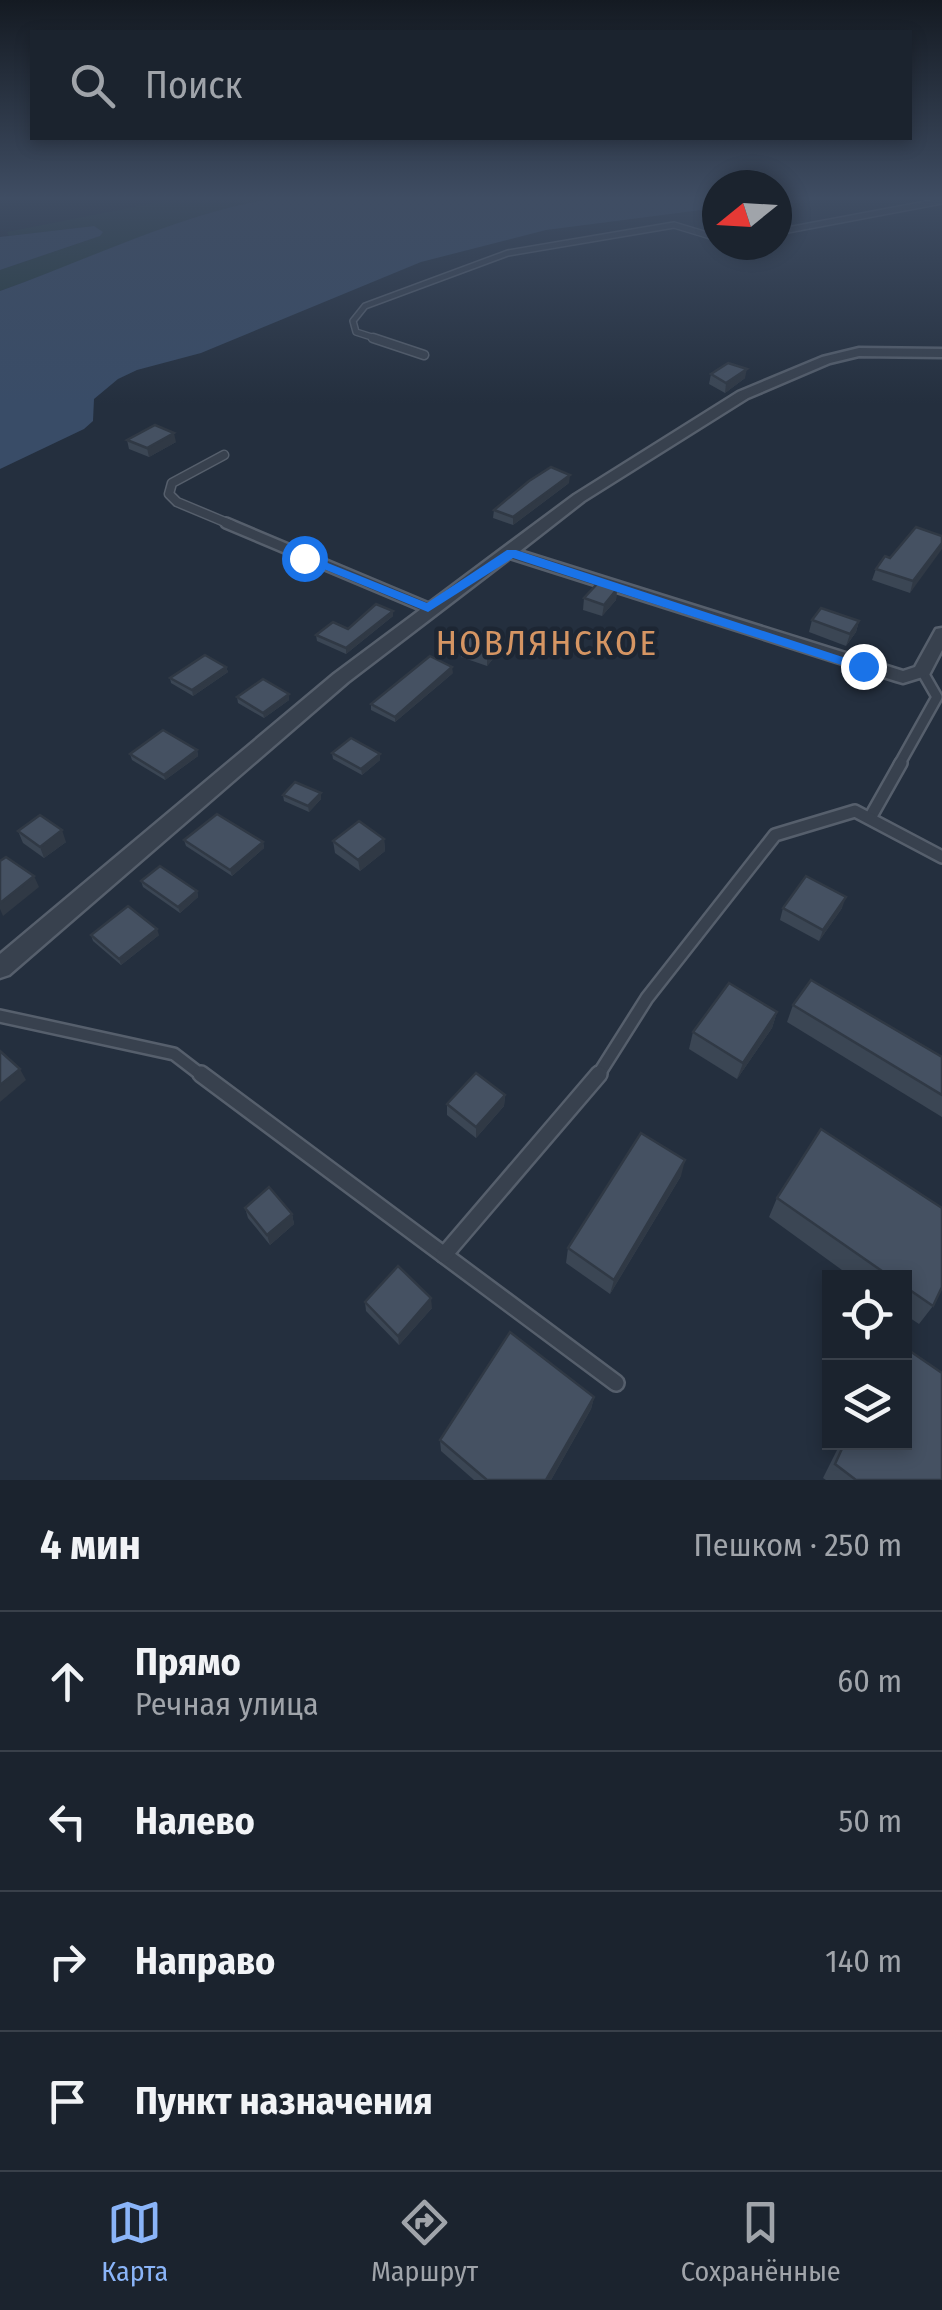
<!DOCTYPE html>
<html lang="ru">
<head>
<meta charset="utf-8">
<style>
  body { margin:0; font-family:"Fira Sans Condensed",sans-serif; background:#282f3a; color:#f1f3f6 }
  .controls { position:absolute; right:30px; bottom:30px; display:grid; overflow:hidden; border-radius:0px; box-shadow:0 5px 15px #0003 }
  .controls button { width:90px; height:90px; display:grid; place-items:center; padding:0; border:0; border-bottom:2px solid #39404a; background:#1b232e; color:#f1f3f6; font:50px sans-serif }
  .compass { position:absolute; left:702px; top:170px; width:90px; height:90px; border-radius:50%; background:#1b232e; box-shadow:0 5px 15px #0003; rotate:252deg }
  .stop { position:absolute; width:30px; height:30px; margin:-22px; border:8px solid #1a73e8; border-radius:50%; background:#fff }
  .stop.end { background:#1a73e8; border-color:#fff; box-shadow:0 2px 10px #0008 }
  .list { margin:0; padding:0; list-style:none }
  h2 { display:flex; justify-content:space-between; align-items:center; height:130px; margin:0; padding:0 40px; font-size:42px }
  h2 small { font-size:32px; font-weight:400; color:#a0a4aa }
  .list li { display:grid; grid-template-columns:65px 1fr auto; gap:30px; align-items:center; box-sizing:border-box; height:140px; padding:0 40px; border-top:2px solid #39404a }
  .list b { display:block; font-size:38px; white-space:nowrap }
  .list p { margin:0; font-size:32px; white-space:nowrap; color:#a0a4aa }
  .list em { font-size:32px; font-style:normal; color:#a0a4aa }
  .icon { flex:none; width:55px; height:55px; fill:none; stroke:currentColor; stroke-width:2; stroke-linecap:round; stroke-linejoin:round }
  .map { position:relative; flex:none; width:942px; height:1480px; overflow:hidden }
  .search { position:absolute; background:#1b232e; box-shadow:0 5px 15px #0003; left:30px; right:30px; top:30px; height:110px; display:flex; align-items:center; gap:25px; box-sizing:border-box; padding:0 35px; border-radius:0px; color:#a0a4aa; font-size:38px }
  .sheet { height:690px; background:#1b232e }
  nav { display:flex; justify-content:space-around; align-items:center; box-sizing:border-box; height:140px; border-top:2px solid #39404a; background:#1b232e; font-size:28px; color:#a0a4aa }
  nav a { display:grid; justify-items:center; gap:5px }
  nav .on { color:#8ab4f8 }
  .map>svg:first-child { display:block }
</style>
</head>
<body>
<div class="map">
<svg width="942" height="1480" viewBox="0 0 942 1480">
  <rect width="100%" height="100%" fill="#242f3e"/>
  <path fill="#263c3f" d="M184,197H282C185,211 93,259 0,291V270L100,236L94,226L9,236L7,232Z"/>
  <g fill="#394c67">
    <path d="M282,197H717V208L546,230L421,262L201,353L137,370L118,379L94,399L93,421L84,429L0,469V291C93,258 184,211 282,197Z"/>
    <polygon points="94,226 103,232 100,236 0,270 0,237"/>
  </g>
  <g fill="none" stroke-linecap="round" stroke-linejoin="round">
    <g stroke="#565f6c" stroke-width="8">
      <g id="lane-far4">
        <polyline points="777,232 942,201"/>
        <polyline points="739,245 754,250 751,245"/>
        <polyline points="381,340 356,332 353,321 365,306 508,253 674,225 717,238"/>
      </g>
    </g>
    <g stroke="#565f6c" stroke-width="11">
      <g id="lane-far3">
        <polyline points="373,338 424,355"/>
        <polyline points="224,455 172,483 169,494 177,502 232,525"/>
      </g>
    </g>
    <g stroke="#565f6c" stroke-width="14">
      <g id="lane-far2">
        <polyline points="226,523 428,608"/>
        <polyline points="899,765 937,697 922,671"/>
      </g>
    </g>
    <g stroke="#565f6c" stroke-width="16">
      <g id="lane-far1">
        <polyline points="870,818 901,763"/>
        <polyline points="0,1016 174,1054 204,1077"/>
        <polyline points="597,1077 647,998 775,835 855,811 942,857"/>
      </g>
    </g>
    <g stroke="#565f6c" stroke-width="20">
      <g id="lane">
        <polyline points="201,1074 616,1383"/>
        <polyline points="444,1255 599,1074"/>
      </g>
    </g>
    <g stroke="#565f6c" stroke-width="5">
      <polygon id="street" points="859,348 942,349 942,357 859,356 830,363 748,398 584,501 520,551 903,671 915,667 936,629 942,628 942,650 929,675 903,683 896,681 510,558 348,682 9,975 0,978 0,954 334,674 574,495 738,392 822,357"/>
    </g>
    <use href="#lane-far4" stroke="#38414e" stroke-width="5"/>
    <use href="#lane-far3" stroke="#38414e" stroke-width="8"/>
    <use href="#lane-far2" stroke="#38414e" stroke-width="9"/>
    <use href="#lane-far1" stroke="#38414e" stroke-width="11"/>
    <use href="#lane" stroke="#38414e" stroke-width="15"/>
    <use href="#street" fill="#38414e" fill-rule="evenodd"/>
  </g>
  <g fill="#3b4654">
    <polygon points="711,374 745,378 725,393 709,384"/>
    <polygon points="127,440 176,442 149,457 129,449"/>
    <polygon points="569,483 513,525 493,518 494,510"/>
    <polygon points="942,536 910,593 872,580 876,569 890,558"/>
    <polygon points="617,589 616,600 602,616 583,610 584,598"/>
    <polygon points="393,611 393,616 346,654 317,641 316,635 348,629"/>
    <polygon points="812,620 859,621 856,632 846,646 809,632"/>
    <polygon points="461,645 498,653 487,666 461,657"/>
    <polygon points="226,667 228,672 193,696 171,683 170,678"/>
    <polygon points="453,673 395,722 371,710 371,704"/>
    <polygon points="237,697 289,700 264,718 238,703"/>
    <polygon points="197,750 198,756 165,780 132,760 130,754"/>
    <polygon points="332,753 380,760 362,775 333,759"/>
    <polygon points="283,795 321,799 309,812 284,801"/>
    <polygon points="18,831 66,842 44,858 23,843"/>
    <polygon points="384,839 385,851 360,871 335,853 333,841"/>
    <polygon points="184,840 263,842 264,848 232,876 186,846"/>
    <polygon points="141,881 197,891 198,897 180,913 143,887"/>
    <polygon points="783,908 842,908 819,941 780,920"/>
    <polygon points="91,935 159,935 121,965 93,941"/>
    <polygon points="793,1005 942,1057 942,1117 787,1022"/>
    <polygon points="777,1012 772,1028 737,1079 689,1049 693,1032"/>
    <polygon points="505,1095 504,1106 476,1138 447,1115 447,1104"/>
    <polygon points="821,1129 942,1208 942,1287 933,1306 919,1324 904,1314 904,1278 853,1278 769,1217 777,1198"/>
    <polygon points="681,1176 610,1294 566,1263 568,1248"/>
    <polygon points="245,1208 292,1214 294,1224 270,1245 248,1218"/>
    <polygon points="365,1302 432,1308 399,1345 366,1311"/>
    <polygon points="594,1397 591,1409 551,1480 474,1480 441,1451 440,1440"/>
    <polygon points="841,1442 904,1442 942,1480 826,1480 823,1478"/>
  </g>
  <g fill="#303945">
    <polygon points="747,369 745,378 725,393 726,383"/>
    <polygon points="174,433 176,442 149,457 147,448"/>
    <polygon points="570,475 569,483 513,525 513,517"/>
    <polygon points="942,543 942,549 910,593 913,581"/>
    <polygon points="617,589 616,600 602,616 604,605"/>
    <polygon points="393,611 393,616 346,654 346,648"/>
    <polygon points="859,621 856,632 846,646 850,634"/>
    <polygon points="499,641 498,653 487,666 487,655"/>
    <polygon points="226,667 228,672 193,696 192,690"/>
    <polygon points="452,667 453,673 395,722 395,717"/>
    <polygon points="289,694 289,700 264,718 263,713"/>
    <polygon points="197,750 198,756 165,780 164,775"/>
    <polygon points="380,754 380,760 362,775 361,769"/>
    <polygon points="321,793 321,799 309,812 308,806"/>
    <polygon points="62,830 66,842 44,858 40,847"/>
    <polygon points="384,839 385,851 360,871 358,860"/>
    <polygon points="263,842 264,848 232,876 230,870"/>
    <polygon points="34,876 39,887 3,916 0,909 0,903"/>
    <polygon points="197,891 198,897 180,913 178,907"/>
    <polygon points="846,897 842,908 819,941 823,930"/>
    <polygon points="157,929 159,935 121,965 119,959"/>
    <polygon points="777,1012 772,1028 737,1079 743,1063"/>
    <polygon points="20,1069 26,1080 0,1102 0,1085"/>
    <polygon points="505,1095 504,1106 476,1138 476,1127"/>
    <polygon points="685,1160 681,1176 610,1294 614,1280"/>
    <polygon points="292,1214 294,1224 270,1245 267,1235"/>
    <polygon points="431,1298 432,1308 399,1345 398,1336"/>
    <polygon points="594,1397 591,1409 551,1480 546,1480"/>
  </g>
  <g fill="#455162" stroke="#303945" stroke-width="2.5">
    <polygon points="728,363 747,369 726,383 711,374"/>
    <polygon points="155,425 174,433 147,448 127,440"/>
    <polygon points="551,467 570,475 513,517 494,510 529,481"/>
    <polygon points="916,527 942,536 942,543 913,581 876,569 885,556 890,558"/>
    <polygon points="598,583 617,589 604,605 584,598"/>
    <polygon points="376,604 393,611 346,648 316,635 333,622 348,629"/>
    <polygon points="821,608 859,621 850,634 812,620"/>
    <polygon points="473,632 499,641 487,655 461,645"/>
    <polygon points="205,655 226,667 192,690 170,678"/>
    <polygon points="430,656 452,667 395,717 371,704"/>
    <polygon points="263,679 289,694 263,713 237,697"/>
    <polygon points="163,730 197,750 164,775 130,754"/>
    <polygon points="351,738 380,754 361,769 332,753"/>
    <polygon points="295,782 321,793 308,806 283,795"/>
    <polygon points="217,814 263,842 230,870 184,840"/>
    <polygon points="40,815 62,830 40,847 18,831"/>
    <polygon points="359,821 384,839 358,860 333,841"/>
    <polygon points="6,857 34,876 0,903 0,861"/>
    <polygon points="160,866 197,891 178,907 141,881"/>
    <polygon points="806,876 846,897 823,930 783,908"/>
    <polygon points="128,906 157,929 119,959 91,935"/>
    <polygon points="811,980 942,1057 942,1095 793,1005"/>
    <polygon points="729,983 777,1012 743,1063 693,1032"/>
    <polygon points="0,1051 20,1069 0,1085"/>
    <polygon points="476,1073 505,1095 476,1127 447,1104"/>
    <polygon points="821,1129 942,1208 942,1287 933,1306 904,1286 904,1278 892,1278 777,1198"/>
    <polygon points="641,1133 685,1160 614,1280 568,1248"/>
    <polygon points="269,1187 292,1214 267,1235 245,1208"/>
    <polygon points="398,1266 431,1298 398,1336 365,1302"/>
    <polygon points="510,1332 594,1397 546,1480 487,1480 440,1440"/>
    <polygon points="904,1347 942,1373 942,1480 856,1480 835,1464 845,1442 904,1442"/>
  </g>
  <linearGradient id="sky" x2="0" y2="1"><stop stop-color="#141a22"/><stop offset="0.49" stop-color="#3f4d63"/><stop offset="1" stop-color="#3f4d63" stop-opacity="0"/></linearGradient>
  <rect width="942" height="404" fill="url(#sky)"/>
  <polygon fill="#1a73e8" points="507,550 516,550 870,666 857,670 513,558 428,612 297,558 308,555 427,603"/>
  <g text-anchor="middle" stroke-width="9" stroke-linejoin="round" paint-order="stroke">
    <g font-size="35" letter-spacing="2.5" fill="#d59563" stroke="#1d2633">
      <text x="547" y="655">НОВЛЯНСКОЕ</text>
    </g>
  </g>
</svg>
<div class="controls">
<button><svg class="icon" aria-label="locate" viewBox="0 0 24 24"><circle cx="12" cy="12" r="6"/><path d="M12 2v4M12 18v4M2 12h4M18 12h4"/></svg></button>
<button><svg class="icon" aria-label="layers" viewBox="0 0 24 24"><path d="M12 4l9 5-9 5-9-5zM3 14l9 5 9-5"/></svg></button>
</div>
<svg class="compass" viewBox="-18 -18 36 36"><path d="M0-13l5 13h-10z" fill="#e53935"/><path d="M0 13l5-13h-10z" fill="#a0a4aa"/></svg>
<div class="stop" style="left:304px;top:558px"></div>
<div class="stop end" style="left:863px;top:666px"></div>
<div class="search"><svg class="icon" aria-label="search" viewBox="0 0 24 24"><circle cx="10" cy="10" r="6"/><path d="M15 15l6 6"/></svg>Поиск</div>
</div>
<section class="sheet">
<h2>4 мин<small>Пешком · 250 m</small></h2>
<ul class="list">
<li><svg class="icon" aria-label="ahead" viewBox="0 0 24 24"><path d="M12 20V5M6 11l6-6 6 6"/></svg><div><b>Прямо</b><p>Речная улица</p></div><em>60 m</em></li>
<li><svg class="icon" aria-label="left" viewBox="0 0 24 24"><path d="M17 20v-9H6M10 6l-5 5 5 5"/></svg><div><b>Налево</b></div><em>50 m</em></li>
<li><svg class="icon" aria-label="right" viewBox="0 0 24 24"><path d="M7 20v-9h11M14 6l5 5-5 5"/></svg><div><b>Направо</b></div><em>140 m</em></li>
<li><svg class="icon" aria-label="arrive" viewBox="0 0 24 24"><path d="M6 21V4h12l-3 4 3 4H6"/></svg><div><b>Пункт назначения</b></div></li>
</ul>
</section>
<nav>
<a class="on"><svg class="icon" aria-label="map" viewBox="0 0 24 24"><path d="M3 6l6-2 6 2 6-2v14l-6 2-6-2-6 2zM9 4v14M15 6v14"/></svg>Карта</a>
<a><svg class="icon" aria-label="directions" viewBox="0 0 24 24"><path d="M12 3l9 9-9 9-9-9zM9 14v-3h6M13 9l2 2-2 2"/></svg>Маршрут</a>
<a><svg class="icon" aria-label="saved" viewBox="0 0 24 24"><path d="M7 4h10v16l-5-4-5 4z"/></svg>Сохранённые</a>
</nav>
</body>
</html>
